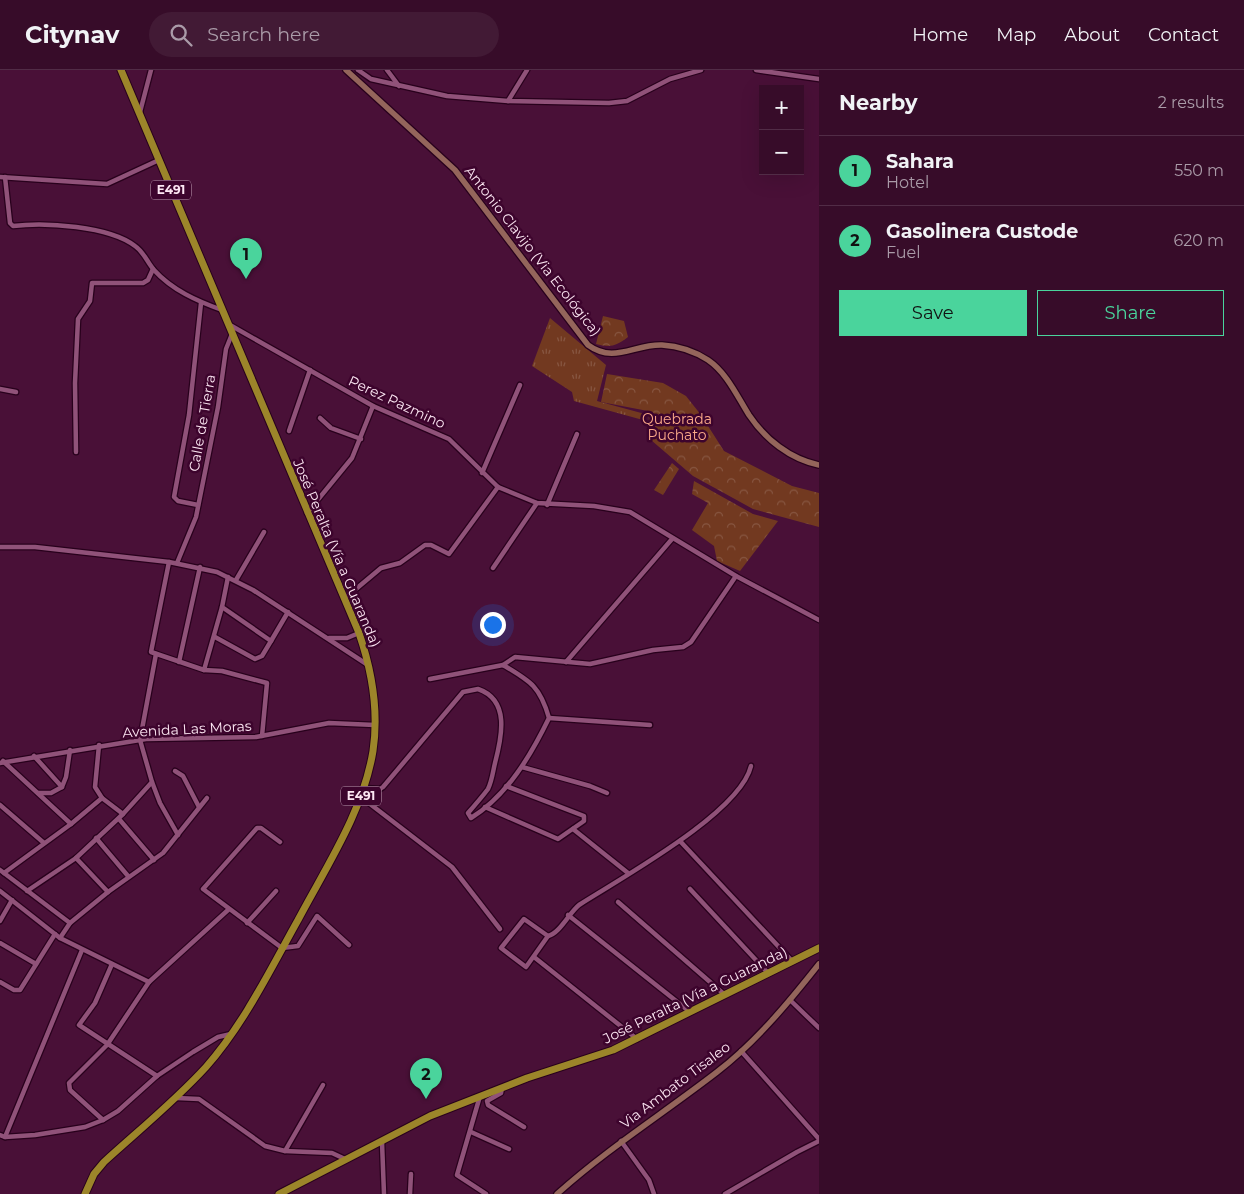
<!DOCTYPE html>
<html lang="en">
<head>
<meta charset="utf-8">
<style>
  body { margin:0; font-family:Montserrat,sans-serif; background:#421a35; color:#f1f3f6 }
  .controls { position:absolute; right:15px; top:15px; display:grid; overflow:hidden; border-radius:0px; box-shadow:0 5px 20px #0002 }
  .controls button { width:45px; height:45px; display:grid; place-items:center; padding:0; border:0; border-bottom:1px solid #512c46; background:#370c29; color:#f1f3f6; font:25px sans-serif }
  .you { position:absolute; left:492px; top:554px; width:18px; height:18px; margin:-12px; border:4px solid #fff; border-radius:50%; background:#1a73e8; box-shadow:0 0 0 8px #1a73e833 }
  .badge { display:grid; place-items:center; width:32px; height:32px; border-radius:50%; background:#4ad49c; color:#111; font-size:16px; font-weight:700 }
  .pin { position:absolute; translate:-50% -41px; filter:drop-shadow(0 1px 2px #0008) }
  .pin::after { content:''; position:absolute; top:26px; width:18px; height:15px; background:inherit; clip-path:polygon(0 0,100% 0,50% 100%) }
  .list { margin:0; padding:0; list-style:none }
  h2 { display:flex; justify-content:space-between; align-items:center; height:65px; margin:0; padding:0 20px; font-size:21px }
  h2 small { font-size:16px; font-weight:400; color:#aa9ba8 }
  .list li { display:grid; grid-template-columns:32px 1fr auto; gap:15px; align-items:center; box-sizing:border-box; height:70px; padding:0 20px; border-top:1px solid #512c46 }
  .list b { display:block; font-size:19px; white-space:nowrap }
  .list p { margin:0; font-size:16px; white-space:nowrap; color:#aa9ba8 }
  .list em { font-size:16px; font-style:normal; color:#aa9ba8 }
  .actions { display:flex; gap:10px; padding:15px 20px }
  .actions a { flex:1; padding:11px 0; border:1px solid #4ad49c; border-radius:0px; text-align:center; font-size:18px; color:#4ad49c }
  .actions .main { background:#4ad49c; color:#111 }
  .icon { flex:none; width:28px; height:28px; fill:none; stroke:currentColor; stroke-width:2; stroke-linecap:round; stroke-linejoin:round }
  .map { position:relative; flex:none; width:819px; height:1124px; overflow:hidden }
  header { display:flex; align-items:center; gap:30px; box-sizing:border-box; height:70px; padding:0 25px; background:#370c29; border-bottom:1px solid #512c46 }
  header strong { font-size:24px }
  nav { display:flex; gap:28px; margin-inline-start:auto; font-size:18px }
  .search { width:350px; height:45px; background:#421a35; display:flex; align-items:center; gap:12px; box-sizing:border-box; padding:0 18px; border-radius:28px; color:#aa9ba8; font-size:19px }
  main { display:flex }
  aside { flex:1; background:#370c29 }
  .map>svg:first-child { display:block }
</style>
</head>
<body>
<header>
<strong>Citynav</strong>
<div class="search"><svg class="icon" aria-label="search" viewBox="0 0 24 24"><circle cx="10" cy="10" r="6"/><path d="M15 15l6 6"/></svg>Search here</div>
<nav><a>Home</a><a>Map</a><a>About</a><a>Contact</a></nav>
</header>
<main>
<div class="map">
<svg width="819" height="1124" viewBox="0 0 819 1124">
  <defs>
    <pattern id="grass-tufts" width="24" height="20" patternUnits="userSpaceOnUse" patternTransform="scale(1.25)"><rect width="24" height="20" fill="#723920"/><path d="M3 7l-1-3M5 7V3M7 7l1-3M15 17l-1-3M17 17v-4M19 17l1-3" fill="none" stroke="#875641"/></pattern>
    <pattern id="forest-crowns" width="20" height="18" patternUnits="userSpaceOnUse" patternTransform="scale(1.25)"><rect width="20" height="18" fill="#723920"/><path d="M2 6a3 3 0 1 1 6 0M12 15a3 3 0 1 1 6 0" fill="none" stroke="#875641"/></pattern>
  </defs>
  <rect width="100%" height="100%" fill="#491037"/>
  <polygon fill="url(#grass-tufts)" points="550,248 606,295 597,331 645,344 643,350 574,331 572,322 532,296"/>
  <g fill="url(#forest-crowns)">
    <path d="M603,246L624,251L628,267C616,276 610,278 596,274Z"/>
    <polygon points="607,304 663,313 686,326 701,345 724,381 792,416 819,423 819,457 753,439 693,406 651,370 648,341 601,332"/>
    <polygon points="672,393 679,399 663,425 654,420"/>
    <polygon points="694,411 753,444 778,451 740,501 717,491 714,476 692,460 708,433 692,424"/>
  </g>
  <g fill="none" stroke-linecap="round" stroke-linejoin="round">
    <g stroke="#28011c" stroke-width="7">
      <g id="minor">
        <polyline points="358,0 371,9 447,26 508,31 609,33 627,31 670,9 701,0"/>
        <polyline points="387,0 399,16"/>
        <polyline points="756,0 819,9"/>
        <polyline points="508,31 527,0"/>
        <polyline points="140,42 151,0"/>
        <polyline points="0,107 107,114 159,90"/>
        <path d="M5,107L10,153L13,156C45,152 109,156 135,176C144,182 147,192 154,200C172,220 197,231 222,240"/>
        <polyline points="230,255 373,336 449,369 498,417 537,433 594,436 630,442 736,506 819,550"/>
        <polyline points="0,319 16,322"/>
        <polyline points="320,348 331,358 361,369"/>
        <polyline points="289,361 310,300"/>
        <polyline points="76,382 75,313 78,249 90,231 92,213 143,213 148,210 153,199"/>
        <polyline points="482,403 520,315"/>
        <polyline points="198,435 178,431 174,427 189,345 201,233"/>
        <polyline points="547,435 577,364"/>
        <polyline points="307,443 352,388 373,336"/>
        <polyline points="0,477 35,477 169,492 217,502 253,520 368,595"/>
        <polyline points="169,492 151,582 204,600"/>
        <polyline points="177,493 196,447 218,337 226,279 232,264"/>
        <polyline points="493,498 537,433"/>
        <polyline points="228,507 222,537 271,571 288,542"/>
        <polyline points="236,510 264,462"/>
        <polyline points="344,529 381,498 400,493 425,475 431,475 449,484 498,417"/>
        <polyline points="222,537 204,600 222,601 267,613 262,666"/>
        <polyline points="215,567 255,589 262,586 271,571"/>
        <polyline points="329,568 347,568 359,563"/>
        <polyline points="179,592 200,497"/>
        <polyline points="566,592 672,469"/>
        <polyline points="430,609 503,595"/>
        <polyline points="549,648 650,655"/>
        <polyline points="34,686 62,717 66,707 70,680"/>
        <polyline points="3,691 71,754 4,803"/>
        <polyline points="0,693 146,669 256,667 329,653 375,655"/>
        <polyline points="522,697 590,716 607,723"/>
        <polyline points="175,701 183,706 199,737"/>
        <polyline points="152,712 160,733 178,765"/>
        <path d="M364,718L380,719L383,717L463,622L478,619C510,630 502,666 495,693C493,701 492,711 488,719C482,727 475,735 468,743L471,748C507,726 531,685 549,648C540,616 530,611 503,595L515,587L590,594L653,580L683,577L691,572L736,506"/>
        <polyline points="38,723 51,723 62,717"/>
        <polyline points="361,727 452,797 500,859"/>
        <polyline points="102,728 123,744 152,712 140,670 156,584"/>
        <polyline points="0,735 44,773"/>
        <polyline points="485,737 558,769 584,751 584,746 506,716"/>
        <polyline points="119,749 154,790"/>
        <polyline points="71,754 102,728 95,717 99,675"/>
        <polyline points="573,759 628,803"/>
        <polyline points="96,768 128,806"/>
        <polyline points="680,771 792,891"/>
        <polyline points="280,772 261,758 257,758 203,819 282,878 298,876 317,846 349,875"/>
        <polyline points="76,788 108,822"/>
        <polyline points="0,800 70,853"/>
        <polyline points="690,819 768,903"/>
        <polyline points="0,821 60,868 149,912"/>
        <polyline points="27,821 76,788 123,744"/>
        <polyline points="618,832 725,925"/>
        <polyline points="568,845 690,942"/>
        <polygon points="524,849 548,866 526,897 501,878"/>
        <polyline points="0,851 12,830"/>
        <polyline points="247,853 276,821"/>
        <path d="M548,866C560,863 569,843 579,835C621,808 740,743 751,696"/>
        <polyline points="60,868 70,853 108,822 163,783 207,728"/>
        <polyline points="0,873 36,894"/>
        <polyline points="534,887 637,969"/>
        <polyline points="112,894 95,933 79,955 157,1006"/>
        <polyline points="0,912 14,920 20,920 55,864"/>
        <polyline points="790,930 819,958"/>
        <polyline points="741,981 819,1069"/>
        <polyline points="502,1018 501,1023 487,1031 488,1035 524,1057"/>
        <polyline points="480,1026 457,1105 486,1124"/>
        <polyline points="177,1028 199,1029 265,1076 285,1081 332,1083 345,1089"/>
        <polyline points="103,1050 70,1020 69,1013 107,975 149,912 228,840"/>
        <polyline points="471,1062 509,1079"/>
        <polyline points="0,1065 5,1067 35,1065 85,1057 103,1050 118,1041 157,1006 193,982 218,967 231,964"/>
        <polyline points="5,1067 82,880"/>
        <polyline points="621,1071 649,1110 654,1124"/>
        <polyline points="382,1072 384,1124"/>
        <polyline points="285,1081 323,1015"/>
        <polyline points="410,1124 411,1104"/>
        <polyline points="725,1124 797,1082 819,1071"/>
      </g>
    </g>
    <g stroke="#28011c" stroke-width="8">
      <g id="secondary">
        <path d="M346,0L455,100L588,275C614,294 634,274 662,275C678,276 694,281 708,290C727,303 737,326 749,345C765,369 790,389 819,395"/>
        <path d="M557,1124C607,1079 664,1043 717,1002C756,972 789,932 819,894"/>
      </g>
    </g>
    <g stroke="#28011c" stroke-width="9">
      <g id="trunk">
        <path d="M85,1124L94,1104L104,1092C138,1061 175,1031 206,997C244,954 270,900 298,850C326,797 363,742 373,681C379,641 372,601 359,563L121,0"/>
        <polyline points="279,1124 430,1046 527,1008 613,980 819,878"/>
      </g>
    </g>
    <use href="#minor" stroke="#905279" stroke-width="4.5"/>
    <use href="#secondary" stroke="#94655b" stroke-width="5.5"/>
    <use href="#trunk" stroke="#9c852a" stroke-width="7"/>
  </g>
  <g text-anchor="middle" stroke-width="5" stroke-linejoin="round" paint-order="stroke">
    <g fill="#3d042d" stroke="#c3a2b7" stroke-width="1">
      <rect x="151" y="110.5" width="40" height="19" rx="4"/>
      <rect x="341" y="716.5" width="40" height="19" rx="4"/>
    </g>
    <g font-size="12" font-weight="bold" fill="#fce6f2">
      <text x="171" y="124">E491</text>
      <text x="361" y="730">E491</text>
    </g>
    <g font-size="14" fill="#fce6f2" stroke="#3d042d">
      <text transform="translate(533 181) rotate(52)" y="5">Antonio Clavijo (Via Ecológica)</text>
      <text transform="translate(397 332) rotate(25)" y="5">Perez Pazmino</text>
      <text transform="translate(202 353) rotate(-80)" y="5">Calle de Tierra</text>
      <text transform="translate(337 483) rotate(67)" y="5">José Peralta (Vía a Guaranda)</text>
      <text transform="translate(187 659) rotate(-3)" y="5">Avenida Las Moras</text>
      <text transform="translate(695 925) rotate(-26)" y="5">José Peralta (Vía a Guaranda)</text>
      <text transform="translate(675 1015) rotate(-37)" y="5">Via Ambato Tisaleo</text>
    </g>
    <g font-size="14" fill="#fbaa89" stroke="#3d042d">
      <text x="677" y="354">Quebrada<tspan x="677" dy="16">Puchato</tspan></text>
    </g>
  </g>
</svg>
<div class="controls">
<button>+</button>
<button>−</button>
</div>
<div class="you"></div>
<div class="pin badge" style="left:246px;top:209px">1</div>
<div class="pin badge" style="left:426px;top:1029px">2</div>
</div>
<aside>
<h2>Nearby<small>2 results</small></h2>
<ul class="list">
<li><span class="badge">1</span><div><b>Sahara</b><p>Hotel</p></div><em>550 m</em></li>
<li><span class="badge">2</span><div><b>Gasolinera Custode</b><p>Fuel</p></div><em>620 m</em></li>
</ul>
<div class="actions"><a class="main">Save</a><a>Share</a></div>
</aside>
</main>
</body>
</html>
